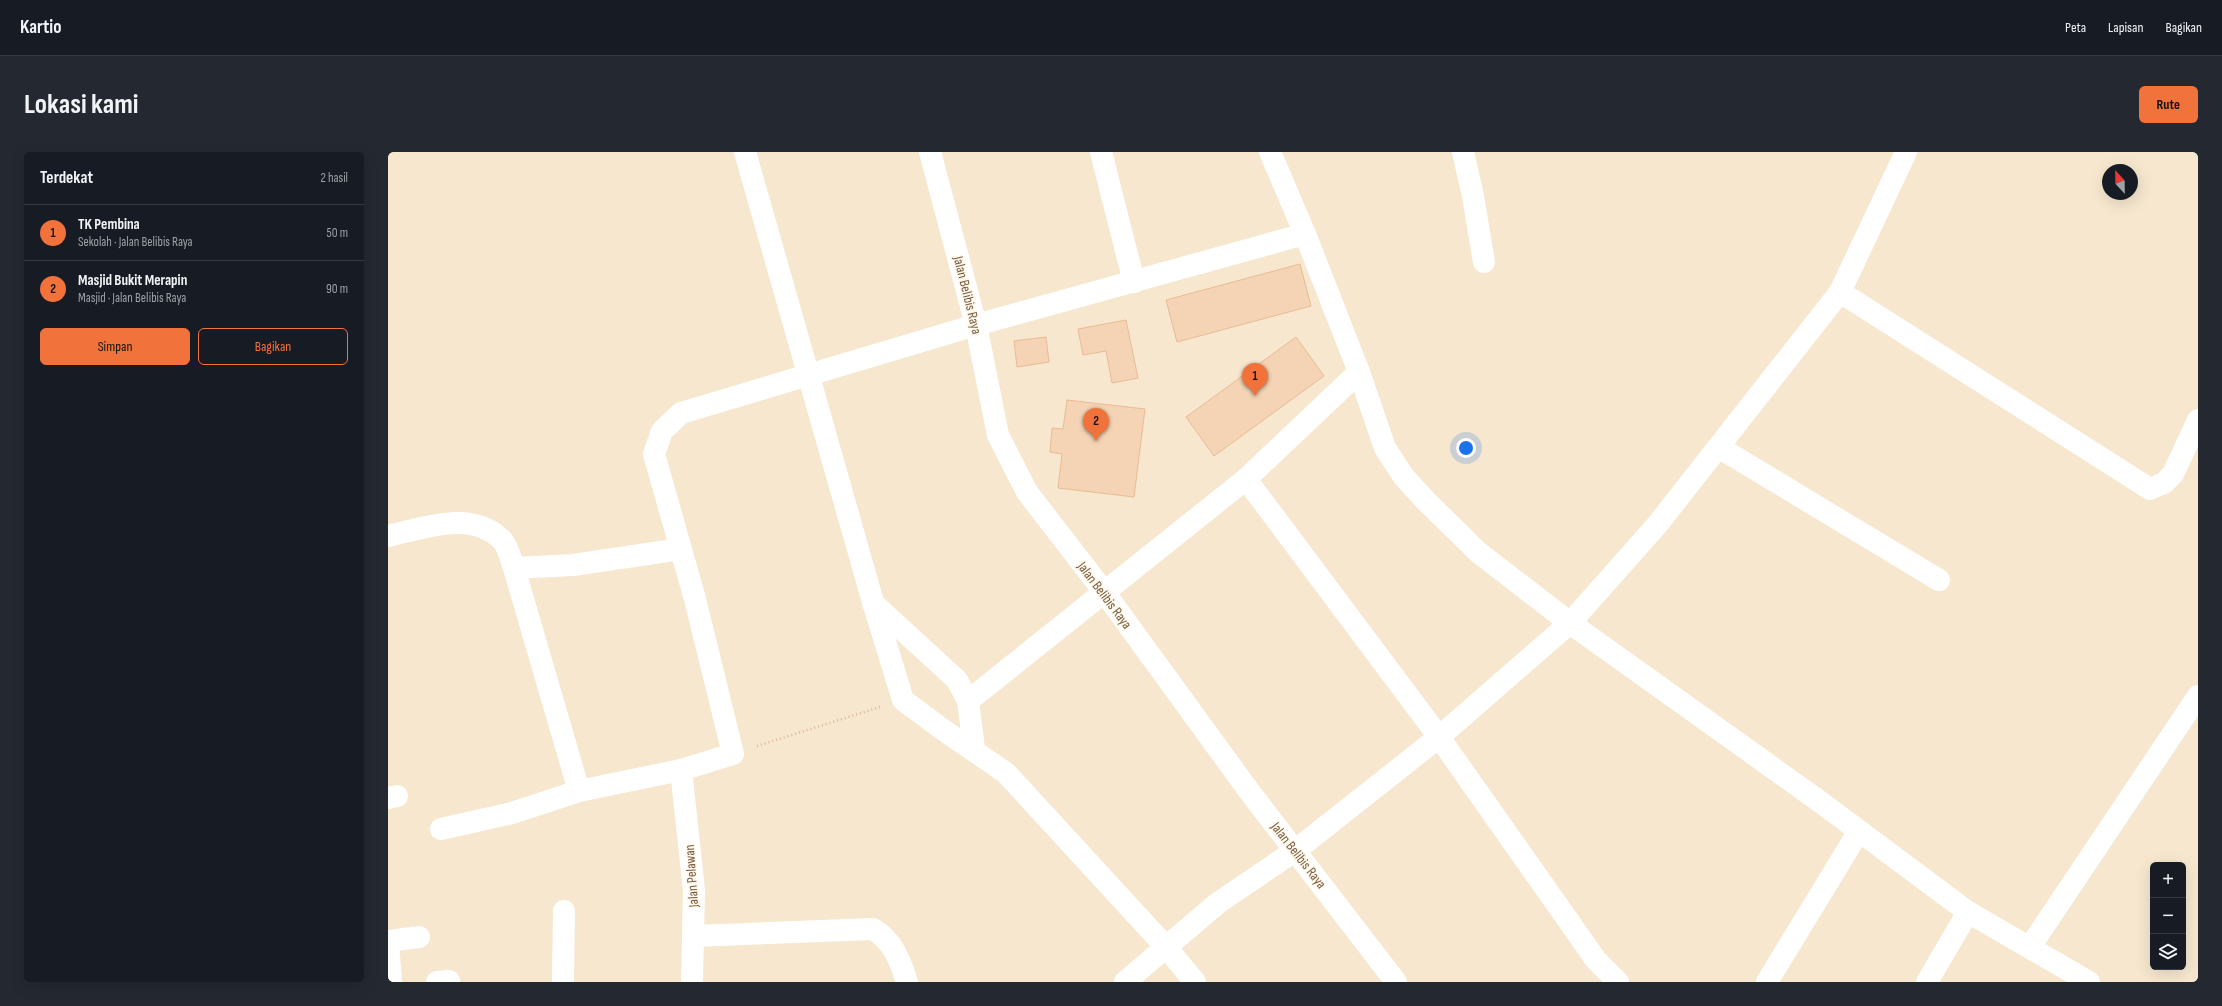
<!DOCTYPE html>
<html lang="id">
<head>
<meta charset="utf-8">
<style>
  body { margin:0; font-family:"Sofia Sans Condensed",sans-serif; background:#242831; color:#f1f3f6 }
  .controls { position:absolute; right:12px; bottom:12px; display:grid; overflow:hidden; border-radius:6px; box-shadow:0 4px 16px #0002 }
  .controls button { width:36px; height:36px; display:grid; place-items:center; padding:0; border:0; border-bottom:1px solid #363941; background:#171b24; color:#f1f3f6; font:20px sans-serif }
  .compass { position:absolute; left:1714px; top:12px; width:36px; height:36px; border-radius:50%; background:#171b24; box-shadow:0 4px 16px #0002; rotate:338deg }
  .you { position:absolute; left:1078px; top:296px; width:14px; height:14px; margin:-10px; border:3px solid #fff; border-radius:50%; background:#1a73e8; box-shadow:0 0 0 6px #1a73e833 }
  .badge { display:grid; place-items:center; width:26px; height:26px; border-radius:50%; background:#f2723b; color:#111; font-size:13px; font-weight:700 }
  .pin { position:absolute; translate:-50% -33px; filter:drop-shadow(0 1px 2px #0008) }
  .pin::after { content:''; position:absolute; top:21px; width:14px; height:12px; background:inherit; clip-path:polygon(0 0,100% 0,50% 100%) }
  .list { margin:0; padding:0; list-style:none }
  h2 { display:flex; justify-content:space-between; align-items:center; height:52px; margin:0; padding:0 16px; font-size:17px }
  h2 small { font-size:13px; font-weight:400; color:#9ea1a6 }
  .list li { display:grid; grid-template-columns:26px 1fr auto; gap:12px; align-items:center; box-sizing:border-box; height:56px; padding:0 16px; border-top:1px solid #363941 }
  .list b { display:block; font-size:15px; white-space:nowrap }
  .list p { margin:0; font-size:13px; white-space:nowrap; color:#9ea1a6 }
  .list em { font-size:13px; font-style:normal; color:#9ea1a6 }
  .actions { display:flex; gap:8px; padding:12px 16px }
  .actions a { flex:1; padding:9px 0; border:1px solid #f2723b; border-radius:6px; text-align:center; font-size:14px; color:#f2723b }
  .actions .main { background:#f2723b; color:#111 }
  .icon { flex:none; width:22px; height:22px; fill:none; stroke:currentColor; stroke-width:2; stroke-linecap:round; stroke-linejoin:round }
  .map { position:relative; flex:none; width:1810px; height:830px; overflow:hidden; border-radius:6px }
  header { display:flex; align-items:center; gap:24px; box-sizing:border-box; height:56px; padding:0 20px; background:#171b24; border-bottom:1px solid #363941 }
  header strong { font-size:19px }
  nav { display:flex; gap:22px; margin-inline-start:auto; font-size:14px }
  .intro { display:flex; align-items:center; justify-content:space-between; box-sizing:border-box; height:96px; padding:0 24px }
  h1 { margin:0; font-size:28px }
  .button { padding:10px 18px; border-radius:6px; background:#f2723b; color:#111; font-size:14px; font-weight:700 }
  main { display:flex; gap:24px; padding:0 24px }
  aside { flex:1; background:#171b24; border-radius:6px; box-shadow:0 4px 16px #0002 }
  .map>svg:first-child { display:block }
</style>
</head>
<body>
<header>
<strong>Kartio</strong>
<nav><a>Peta</a><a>Lapisan</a><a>Bagikan</a></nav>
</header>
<div class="intro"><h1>Lokasi kami</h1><a class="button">Rute</a></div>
<main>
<aside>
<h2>Terdekat<small>2 hasil</small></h2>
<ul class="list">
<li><span class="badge">1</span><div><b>TK Pembina</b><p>Sekolah · Jalan Belibis Raya</p></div><em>50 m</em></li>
<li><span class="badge">2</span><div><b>Masjid Bukit Merapin</b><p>Masjid · Jalan Belibis Raya</p></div><em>90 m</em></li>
</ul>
<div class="actions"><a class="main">Simpan</a><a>Bagikan</a></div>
</aside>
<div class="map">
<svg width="1810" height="830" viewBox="0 0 1810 830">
  <rect width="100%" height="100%" fill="#fef5e0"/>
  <path fill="#f6e7ce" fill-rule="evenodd" d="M0,0H1810V830H0ZM1720,18H1744V42H1720ZM1765,713H1795V815H1765Z"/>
  <g fill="#f5d4b5" stroke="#e9bb94">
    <polygon points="912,112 923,154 789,190 778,148"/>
    <polygon points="738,168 750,226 724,231 718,199 695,203 690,177"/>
    <polygon points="658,185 661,210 629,215 626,189"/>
    <polygon points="908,185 936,224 826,304 798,265"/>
    <polygon points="679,248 757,257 746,345 670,336 674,302 662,300 664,276 675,277"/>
  </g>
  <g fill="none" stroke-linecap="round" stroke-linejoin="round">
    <polyline stroke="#dab799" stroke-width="2.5" stroke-dasharray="1 3" stroke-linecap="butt" points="369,594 492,555"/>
    <g stroke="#fff" stroke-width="22">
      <polyline points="357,0 485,450 515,548 554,577 618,621 778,795 807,830"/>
      <polyline points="542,0 588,173 610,283 639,340 717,441 861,639 1008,830"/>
      <polyline points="713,0 746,130"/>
      <polyline points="882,0 917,82 971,220 997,296 1016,325 1038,349 1090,400 1182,471 1431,649 1580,760 1701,830"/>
      <polyline points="1075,0 1085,44 1096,110"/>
      <polyline points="1452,140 1762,337 1776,331 1785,322 1810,268"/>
      <polyline points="1332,296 1551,428"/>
      <polyline points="858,327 1051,585 1208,808 1230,830"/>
      <path d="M0,384C36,376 84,357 114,388C120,394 123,408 126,416L191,639"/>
      <polyline points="126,416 185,413 293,397"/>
      <polyline points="485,451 569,528 580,549 586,597"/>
      <polyline points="580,549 858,327 971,220"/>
      <polyline points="293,618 306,738 304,830"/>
      <polyline points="0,646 9,644"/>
      <polyline points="53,677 124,661 191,639 293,618 345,602 307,447 266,302 274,279 293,261 588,173 917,82"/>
      <path d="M305,784L485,777C505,789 512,808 519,830"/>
      <polyline points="1642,795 1810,544"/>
      <polyline points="3,830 0,789 31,785"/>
      <polyline points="49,830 61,829"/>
      <polyline points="175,830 176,759"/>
      <polyline points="737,830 830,751 908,698 1051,585 1182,471 1269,373 1452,140 1518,0"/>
      <polyline points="1379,830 1471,679"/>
      <polyline points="1539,830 1580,760"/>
    </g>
  </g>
  <g text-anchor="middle" stroke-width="3" stroke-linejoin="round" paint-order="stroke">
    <g font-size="14" fill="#765b45" stroke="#fff8e8">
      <text transform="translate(580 143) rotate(76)" y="5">Jalan Belibis Raya</text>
      <text transform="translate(717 443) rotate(53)" y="5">Jalan Belibis Raya</text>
      <text transform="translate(911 703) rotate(52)" y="5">Jalan Belibis Raya</text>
      <text transform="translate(303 724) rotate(-94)" y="5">Jalan Pelawan</text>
    </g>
  </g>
</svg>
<div class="controls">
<button>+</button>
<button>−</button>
<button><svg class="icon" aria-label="layers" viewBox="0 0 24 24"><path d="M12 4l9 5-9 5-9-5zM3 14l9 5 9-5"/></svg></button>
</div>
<svg class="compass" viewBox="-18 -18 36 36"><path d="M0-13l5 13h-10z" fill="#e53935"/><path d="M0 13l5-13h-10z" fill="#9ea1a6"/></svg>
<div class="you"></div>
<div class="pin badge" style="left:867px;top:244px">1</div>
<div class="pin badge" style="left:708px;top:289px">2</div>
</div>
</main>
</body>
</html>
